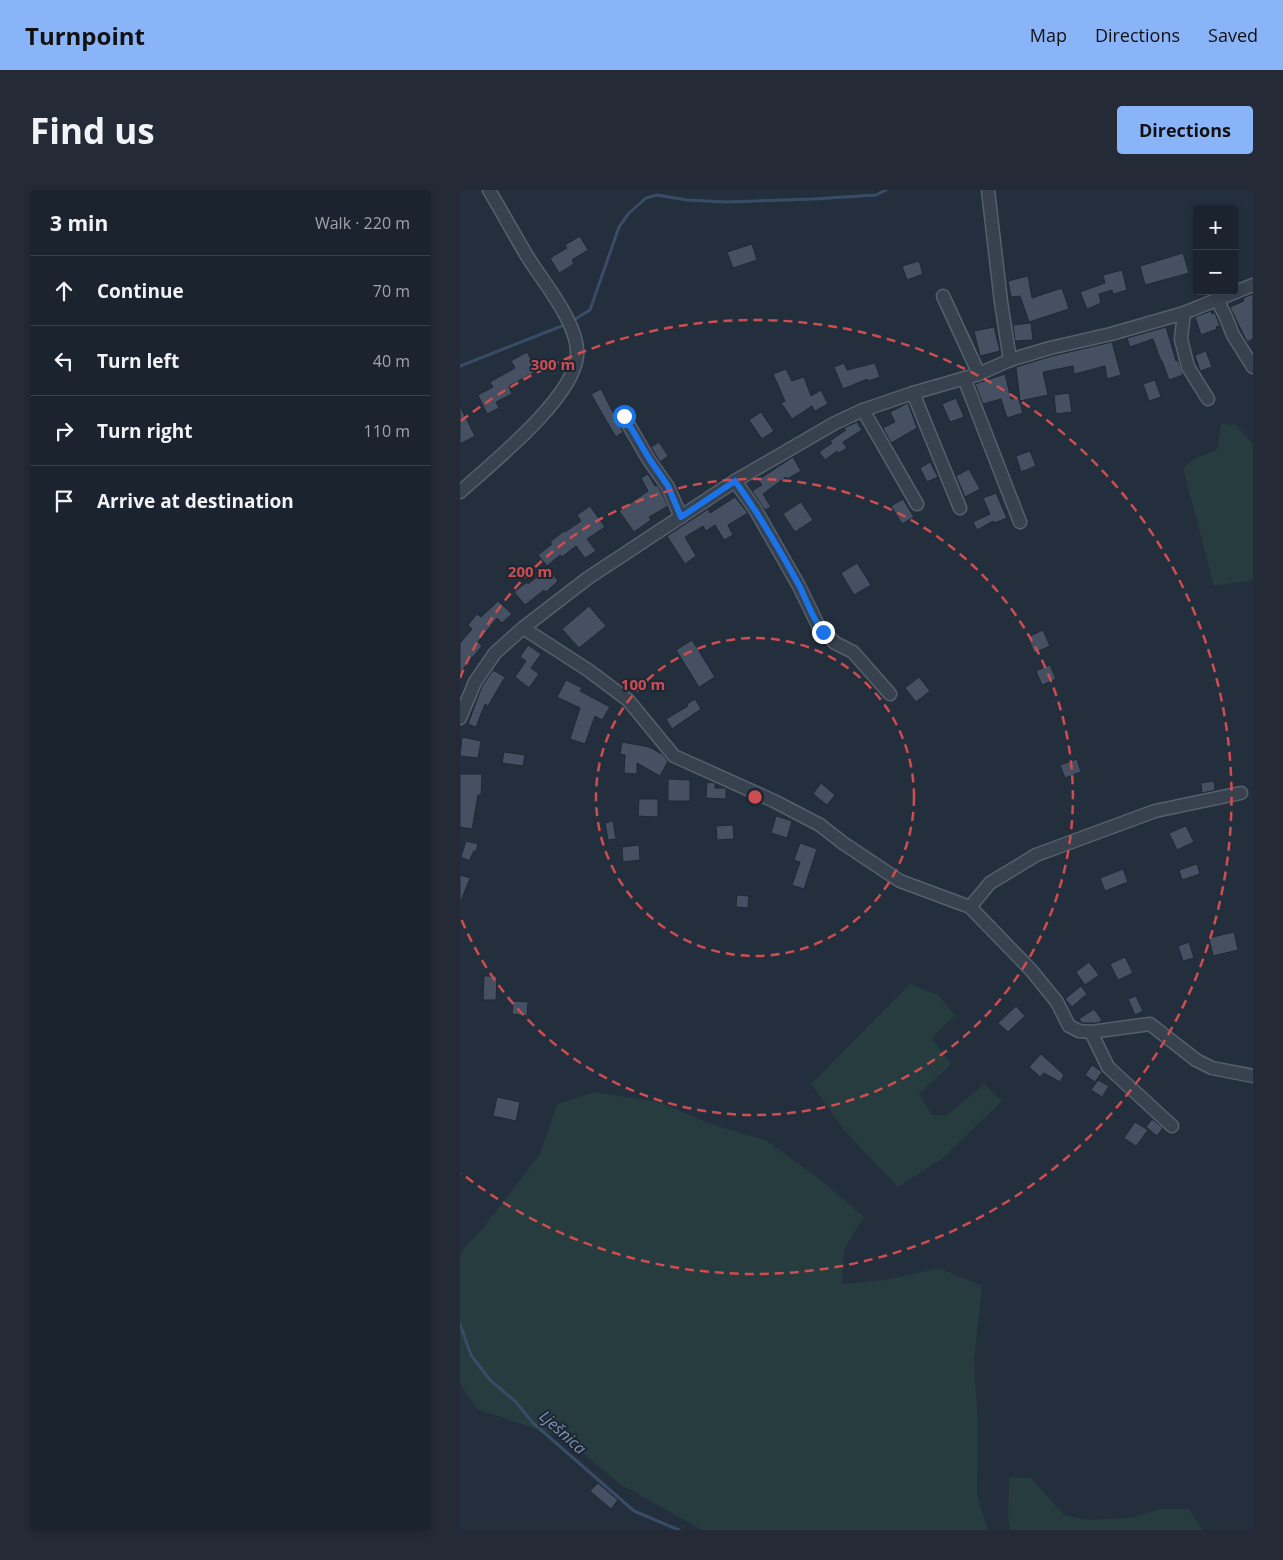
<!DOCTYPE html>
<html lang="en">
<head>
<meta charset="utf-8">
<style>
  body { margin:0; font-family:"Open Sans",sans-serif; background:#242b36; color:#f1f3f6 }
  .controls { position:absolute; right:15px; top:15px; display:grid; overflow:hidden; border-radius:5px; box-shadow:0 2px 8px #0003 }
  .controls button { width:45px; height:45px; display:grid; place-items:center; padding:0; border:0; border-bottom:1px solid #39404a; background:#1b232e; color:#f1f3f6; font:25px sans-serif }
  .stop { position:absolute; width:15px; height:15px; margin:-11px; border:4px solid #1a73e8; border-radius:50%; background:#fff }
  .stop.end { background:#1a73e8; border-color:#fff; box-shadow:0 1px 5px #0008 }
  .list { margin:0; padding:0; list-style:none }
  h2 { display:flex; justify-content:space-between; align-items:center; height:65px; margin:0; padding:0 20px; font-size:21px }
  h2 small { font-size:16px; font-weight:400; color:#a0a4aa }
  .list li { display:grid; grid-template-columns:32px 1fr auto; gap:15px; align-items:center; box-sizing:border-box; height:70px; padding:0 20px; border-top:1px solid #39404a }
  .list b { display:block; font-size:19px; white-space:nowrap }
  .list em { font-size:16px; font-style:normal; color:#a0a4aa }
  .icon { flex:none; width:28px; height:28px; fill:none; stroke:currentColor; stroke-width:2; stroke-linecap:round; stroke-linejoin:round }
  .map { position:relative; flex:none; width:793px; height:1340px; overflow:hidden; border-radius:5px }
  header { display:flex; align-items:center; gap:30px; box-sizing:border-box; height:70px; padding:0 25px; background:#8ab4f8; color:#111 }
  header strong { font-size:24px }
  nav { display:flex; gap:28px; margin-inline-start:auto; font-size:18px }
  .intro { display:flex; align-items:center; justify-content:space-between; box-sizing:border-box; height:120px; padding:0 30px }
  h1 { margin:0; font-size:35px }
  .button { padding:12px 22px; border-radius:5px; background:#8ab4f8; color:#111; font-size:18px; font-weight:700 }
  main { display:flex; gap:30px; padding:0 30px }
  aside { flex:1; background:#1b232e; border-radius:5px; box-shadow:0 2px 8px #0003 }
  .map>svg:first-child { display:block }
</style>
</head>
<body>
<header>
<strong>Turnpoint</strong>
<nav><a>Map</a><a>Directions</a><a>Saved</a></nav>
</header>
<div class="intro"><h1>Find us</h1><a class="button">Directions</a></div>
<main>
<aside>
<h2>3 min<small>Walk · 220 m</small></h2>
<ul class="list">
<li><svg class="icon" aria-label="ahead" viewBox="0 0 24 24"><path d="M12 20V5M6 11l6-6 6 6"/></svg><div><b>Continue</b></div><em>70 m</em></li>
<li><svg class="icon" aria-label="left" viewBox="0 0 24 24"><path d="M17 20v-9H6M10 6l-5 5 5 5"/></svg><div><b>Turn left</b></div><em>40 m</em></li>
<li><svg class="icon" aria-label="right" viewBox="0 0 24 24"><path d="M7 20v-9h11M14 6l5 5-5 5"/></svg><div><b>Turn right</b></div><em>110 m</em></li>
<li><svg class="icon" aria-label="arrive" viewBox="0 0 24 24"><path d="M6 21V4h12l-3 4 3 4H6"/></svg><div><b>Arrive at destination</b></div></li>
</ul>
</aside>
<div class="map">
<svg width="793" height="1340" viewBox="0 0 793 1340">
  <rect width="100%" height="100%" fill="#242f3e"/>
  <g fill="#263c3f">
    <polygon points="761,234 776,235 793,255 793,390 754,396 723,278 736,268 757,260"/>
    <polygon points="450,794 478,805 495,825 472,848 491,874 459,904 472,925 487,925 524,894 542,911 483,968 438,997 384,940 351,894"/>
    <polygon points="134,902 200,912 245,932 307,951 357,987 404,1027 384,1059 382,1094 425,1090 479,1078 522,1096 514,1170 518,1238 517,1305 528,1340 242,1340 160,1294 106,1249 17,1219 0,1194 0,1063 23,1038 80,964 97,914"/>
    <polygon points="549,1287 571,1288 605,1326 632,1330 670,1328 700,1319 729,1319 743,1340 550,1340 548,1326"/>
  </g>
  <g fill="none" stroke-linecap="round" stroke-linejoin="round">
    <g stroke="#394c67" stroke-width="3">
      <polyline points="112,131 130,120 159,37 169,23 186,8 197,5 227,10 265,12 353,9 416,5 426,0"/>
      <polyline points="0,176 107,134"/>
      <polyline points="0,1134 11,1165 30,1190 56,1212 72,1232 174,1321 219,1340"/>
    </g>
  </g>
  <g fill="#455162" stroke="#1f2835">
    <polygon points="120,46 128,60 112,70 114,74 99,83 90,68 107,58 105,55"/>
    <polygon points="292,54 297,70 273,78 267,62"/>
    <polygon points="723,63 729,83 685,95 680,76"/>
    <polygon points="459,71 463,84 447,90 442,76"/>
    <polygon points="662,80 667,100 653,104 652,100 639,104 641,113 627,119 620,102 645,93 643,85"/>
    <polygon points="568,86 572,108 602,98 609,119 569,132 560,106 551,107 548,91"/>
    <polygon points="793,104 793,149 787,152 770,117 784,111 783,108"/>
    <polygon points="751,121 752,124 755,123 760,136 756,137 757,139 741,145 735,127"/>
    <polygon points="571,133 573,150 555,151 553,135"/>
    <polygon points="534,137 540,161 520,166 514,141"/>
    <polygon points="706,137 716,171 718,170 723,185 709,190 702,171 701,171 693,149 670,157 667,148"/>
    <polygon points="652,152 661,185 647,189 645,176 614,184 613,176 583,182 588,205 560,211 556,177 592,166"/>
    <polygon points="746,161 752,177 740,181 735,165"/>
    <polygon points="67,162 77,181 49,196 52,204 36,212 39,218 27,224 18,205 33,197 30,192 55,178 51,171"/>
    <polygon points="384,173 387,180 415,173 420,187 408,191 407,189 383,199 374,177"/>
    <polygon points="326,179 332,191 344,187 351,206 361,200 368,214 355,221 352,216 332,229 321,213 325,211 313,184"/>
    <polygon points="545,184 551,209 558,207 563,223 547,228 541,209 523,214 515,194"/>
    <polygon points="695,190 701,207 689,211 683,194"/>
    <polygon points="141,199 163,242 156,247 147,232 131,204"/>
    <polygon points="609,203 612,222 596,224 594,205"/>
    <polygon points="496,208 504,227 490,232 482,214"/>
    <polygon points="448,213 457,238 431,253 423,238 435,232 430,222"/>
    <polygon points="0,216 15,246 0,254"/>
    <polygon points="301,222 314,241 302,249 289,230"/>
    <polygon points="397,232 402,240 383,252 387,258 379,263 377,261 365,270 359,262 372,253 370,251 386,240 384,238"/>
    <polygon points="199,252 208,266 200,272 191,257"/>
    <polygon points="570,261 576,276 561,282 556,266"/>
    <polygon points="333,267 341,281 327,289 326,287 303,304 311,317 305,320 292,301 302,295 298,290"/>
    <polygon points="470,272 478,287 467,292 460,278"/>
    <polygon points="509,279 520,299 505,307 496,286"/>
    <polygon points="188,284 195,296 197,295 201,301 208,316 189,327 191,330 174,342 159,321 188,301 181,288"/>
    <polygon points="536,303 547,328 534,333 533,331 517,340 513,332 530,324 523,308"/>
    <polygon points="275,307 288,323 268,335 273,345 264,350 255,335 246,341 243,336 225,347 236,366 225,374 207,346 248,319 250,323"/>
    <polygon points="443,309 454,327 442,334 431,316"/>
    <polygon points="341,312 353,330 335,342 323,324"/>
    <polygon points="130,316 145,337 127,349 136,361 125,368 116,356 102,367 100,365 87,376 78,365 92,354 90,352 104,341 105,342 121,331 117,325"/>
    <polygon points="397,373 411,395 394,405 381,383"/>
    <polygon points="88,378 98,391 86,402 84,400 65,415 54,402 67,392 68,394"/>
    <polygon points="38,411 52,424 42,433 37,428 18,452 22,456 13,467 12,467 0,484 0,453 12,439 8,435 17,424 21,427"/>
    <polygon points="129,416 146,436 119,458 102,439"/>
    <polygon points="583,440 590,456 574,463 568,447"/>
    <polygon points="232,450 255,487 239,497 216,460"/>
    <polygon points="68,455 81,464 71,478 79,484 69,498 55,487 66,471 60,467"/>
    <polygon points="590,475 596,489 582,495 576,481"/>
    <polygon points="33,480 45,487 28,516 25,514 16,537 8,534 22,496"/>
    <polygon points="459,487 470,501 456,512 445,498"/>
    <polygon points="106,490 122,498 120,501 150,517 142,530 135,526 125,554 110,549 120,518 97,507"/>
    <polygon points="235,509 241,519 212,539 206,529 228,516 227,514"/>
    <polygon points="2,547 21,551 18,568 0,566"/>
    <polygon points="162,552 189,557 202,564 208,571 200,586 177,573 177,584 164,583 165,565 160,564"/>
    <polygon points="44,562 65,565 63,576 42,573"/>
    <polygon points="617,569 621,582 605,588 600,575"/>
    <polygon points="0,584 22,584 21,605 18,605 12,639 0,637"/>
    <polygon points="208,589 230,590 230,611 208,611"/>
    <polygon points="754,591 755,600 742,603 741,593"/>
    <polygon points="247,592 255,593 255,598 266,598 266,609 246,608"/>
    <polygon points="361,593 375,605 367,615 353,604"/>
    <polygon points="179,609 198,609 198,627 178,626"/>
    <polygon points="316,626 332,631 327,648 311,643"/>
    <polygon points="153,631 156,649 148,650 145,633"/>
    <polygon points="273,635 274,649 257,650 256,636"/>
    <polygon points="726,636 734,652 717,660 709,643"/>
    <polygon points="6,651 18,654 16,662 14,661 9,671 1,667"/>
    <polygon points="340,653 357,659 344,699 332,695 340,672 334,670"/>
    <polygon points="179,655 180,670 163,672 162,657"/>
    <polygon points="737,674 740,684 722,690 719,680"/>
    <polygon points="663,679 668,692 645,701 640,688"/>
    <polygon points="0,685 10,688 1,711 0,711"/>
    <polygon points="277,705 289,706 288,718 276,717"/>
    <polygon points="774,742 778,760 753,766 749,748"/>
    <polygon points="729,752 734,768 723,771 718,756"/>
    <polygon points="665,767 673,783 658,790 650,774"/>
    <polygon points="629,772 639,785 625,795 616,782"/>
    <polygon points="24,786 37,786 36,810 23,810"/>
    <polygon points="621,796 627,804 612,817 605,809"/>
    <polygon points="676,806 683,821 675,825 668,809"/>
    <polygon points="53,811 68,812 67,826 52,824"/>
    <polygon points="556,816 565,826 548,842 538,833"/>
    <polygon points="634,819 642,830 638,833 622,833 619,829"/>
    <polygon points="581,864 604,885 600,892 584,883 580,887 569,877"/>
    <polygon points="632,875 642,882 635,892 625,885"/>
    <polygon points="638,890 649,896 642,907 631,900"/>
    <polygon points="37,907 60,912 56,931 33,926"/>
    <polygon points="692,929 703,938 697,946 686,937"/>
    <polygon points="675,932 688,940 676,956 664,948"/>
    <polygon points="138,1293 158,1310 151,1319 130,1301"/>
  </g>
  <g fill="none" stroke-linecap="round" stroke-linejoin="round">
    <g stroke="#565f6c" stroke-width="15">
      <g id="minor">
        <polyline points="528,0 541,112 550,170"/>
        <polyline points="483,106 519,184"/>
        <polyline points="757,110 765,125 773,145 793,177"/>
        <polyline points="724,123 721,149 728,177 748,209"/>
        <polyline points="504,188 560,332"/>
        <polyline points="453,203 500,318"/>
        <polyline points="403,220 457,314"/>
        <polyline points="164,227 189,270 208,297 221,327"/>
        <polyline points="275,291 295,319 339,396 358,435 375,453 393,462 430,504"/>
        <path d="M0,302C32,273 113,209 117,166C120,135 83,92 67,66C54,44 42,22 29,0"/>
        <polyline points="63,438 128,480 168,510 214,566 314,611 360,635 383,653 440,691 510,717 571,780 597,812 609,836 619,841 631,842 690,834 736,870 752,878 793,886"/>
        <polyline points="0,528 15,492 35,463 63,438 128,388 275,291 375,233 403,220 453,203 519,184 550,170 590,158 651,144 724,123 793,95"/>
        <polyline points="510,717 530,693 576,665 695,621 781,603"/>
        <polyline points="631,842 648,877 712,936"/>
      </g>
    </g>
    <use href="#minor" stroke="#38414e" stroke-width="12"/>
  </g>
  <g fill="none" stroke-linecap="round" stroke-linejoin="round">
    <path stroke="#1a73e8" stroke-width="6" d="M164,226L190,270L208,296L221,327L275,291C299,324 320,360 340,397C347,412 353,429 363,442"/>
  </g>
  <g fill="none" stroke="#ce4d50" stroke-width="2.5" stroke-dasharray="9 6">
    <circle cx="295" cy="607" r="159"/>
    <path d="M0 488A318 318 0 1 1 0 726"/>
    <path d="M1 231A477 477 0 1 1 1 983"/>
  </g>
  <g text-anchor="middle" stroke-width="4" stroke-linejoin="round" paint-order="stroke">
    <g font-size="16" font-style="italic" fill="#7c92b1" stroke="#1d2633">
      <text transform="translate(103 1242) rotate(42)" y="6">Lješnica</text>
    </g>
  </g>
  <circle cx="295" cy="607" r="8" fill="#ce4d50" stroke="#1d2633" stroke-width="2.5"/>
  <g font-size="15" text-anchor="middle" font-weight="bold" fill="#ce4d50" stroke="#1d2633" stroke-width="4" stroke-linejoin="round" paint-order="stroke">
    <text x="93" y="180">300 m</text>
    <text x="70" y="387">200 m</text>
    <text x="183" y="500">100 m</text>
  </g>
</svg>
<div class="controls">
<button>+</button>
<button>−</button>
</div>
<div class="stop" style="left:164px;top:226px"></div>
<div class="stop end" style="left:363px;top:442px"></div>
</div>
</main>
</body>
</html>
